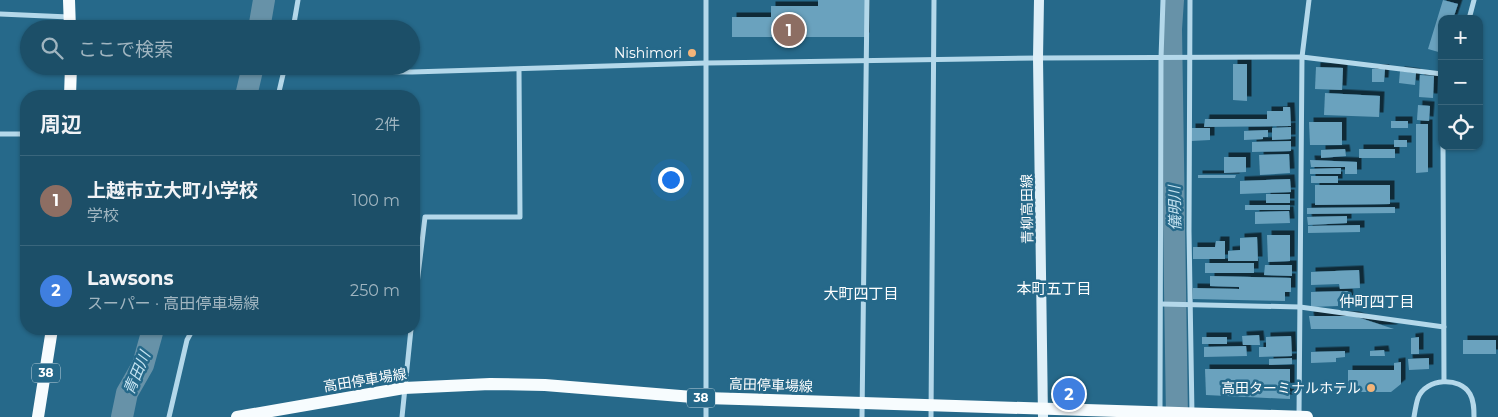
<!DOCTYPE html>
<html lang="ja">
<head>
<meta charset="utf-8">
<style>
  body { margin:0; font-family:Montserrat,"Noto Sans JP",sans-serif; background:#295971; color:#f1f3f6 }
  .controls { position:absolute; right:15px; top:15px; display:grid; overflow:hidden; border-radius:10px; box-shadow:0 1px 4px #0004 }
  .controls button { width:45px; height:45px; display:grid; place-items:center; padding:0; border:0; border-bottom:1px solid #3a667c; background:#1c4f68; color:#f1f3f6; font:25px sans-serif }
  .you { position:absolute; left:670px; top:179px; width:18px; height:18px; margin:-12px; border:4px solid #fff; border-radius:50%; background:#1a73e8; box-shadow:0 0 0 8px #1a73e833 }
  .badge { display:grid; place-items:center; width:32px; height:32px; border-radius:50%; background:#f3b479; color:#fff; font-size:16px; font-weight:700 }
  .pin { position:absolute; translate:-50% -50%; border:2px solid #fff; box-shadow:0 1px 5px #0006 }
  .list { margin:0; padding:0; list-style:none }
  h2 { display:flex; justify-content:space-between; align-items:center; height:65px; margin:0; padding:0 20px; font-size:21px }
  h2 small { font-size:16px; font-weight:400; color:#a0b5c0 }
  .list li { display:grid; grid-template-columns:32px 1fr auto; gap:15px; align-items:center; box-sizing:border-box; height:90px; padding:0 20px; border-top:1px solid #3a667c }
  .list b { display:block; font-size:19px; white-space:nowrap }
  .list p { margin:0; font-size:16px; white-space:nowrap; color:#a0b5c0 }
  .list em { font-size:16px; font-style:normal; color:#a0b5c0 }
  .icon { flex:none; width:28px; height:28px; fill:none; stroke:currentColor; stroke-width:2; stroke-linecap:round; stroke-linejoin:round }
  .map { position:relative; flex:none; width:1498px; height:417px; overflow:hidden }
  .search { position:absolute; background:#1c4f68; box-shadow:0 1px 4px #0004; left:20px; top:20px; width:400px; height:55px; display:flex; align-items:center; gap:12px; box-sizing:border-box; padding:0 18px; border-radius:28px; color:#a0b5c0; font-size:19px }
  .panel { position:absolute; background:#1c4f68; box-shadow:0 1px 4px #0004; left:20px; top:90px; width:400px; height:245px; border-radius:20px }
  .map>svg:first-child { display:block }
</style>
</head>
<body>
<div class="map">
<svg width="1498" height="417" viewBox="0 0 1498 417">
  <defs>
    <filter id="shadow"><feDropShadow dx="4.5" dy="-4.5" stdDeviation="0" flood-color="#0009"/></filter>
  </defs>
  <rect width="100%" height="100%" fill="#26698a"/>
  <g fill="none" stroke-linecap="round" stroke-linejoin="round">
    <g stroke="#6792a8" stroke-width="22">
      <polyline points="1173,0 1171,29 1177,417"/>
      <polyline points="259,29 264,0"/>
      <polyline points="246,96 253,66"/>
      <polyline points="122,417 127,393 143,365 153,329"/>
    </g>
  </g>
  <g fill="#6ba2be" filter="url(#shadow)">
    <polygon points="818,0 865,0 865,37 732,37 732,17 771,17 771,6 818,6"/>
    <polygon points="1443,0 1458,4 1453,19 1442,19 1442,53 1428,49"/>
    <polygon points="1233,64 1247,64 1247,101 1233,100"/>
    <polygon points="1316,67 1343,68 1342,90 1315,89"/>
    <polygon points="1372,69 1385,69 1384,82 1372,82"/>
    <polygon points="1400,71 1416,73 1415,85 1399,83"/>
    <polygon points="1420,75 1434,76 1433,98 1419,97"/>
    <polygon points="1325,93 1380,96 1379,117 1324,115"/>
    <polygon points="1418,105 1430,106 1429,121 1417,120"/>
    <polygon points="1283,107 1290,107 1291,126 1204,127 1205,119 1267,119 1267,111 1283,111"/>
    <rect x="1391" y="121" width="17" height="7"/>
    <polygon points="1309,122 1342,122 1342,145 1310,145"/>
    <polygon points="1416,124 1428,124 1428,172 1416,173"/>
    <polygon points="1291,127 1291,139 1272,140 1272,128"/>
    <polygon points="1191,128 1210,128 1210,140 1191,141"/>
    <polygon points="1268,130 1268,137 1263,137 1263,139 1244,140 1244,131"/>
    <rect x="1394" y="140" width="13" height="7"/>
    <polygon points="1291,141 1291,151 1252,152 1252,142"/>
    <polygon points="1345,149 1346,156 1321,158 1321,150"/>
    <rect x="1359" y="149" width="36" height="9"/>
    <polygon points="1289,154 1290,173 1260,175 1259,155"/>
    <polygon points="1224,157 1246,157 1246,172 1224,173"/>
    <polygon points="1310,160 1357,162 1357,174 1345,174 1345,167 1311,167"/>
    <polygon points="1341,168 1341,174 1310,174 1310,169"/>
    <polygon points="1198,175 1236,175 1235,178 1198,178"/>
    <rect x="1311" y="176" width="27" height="7"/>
    <polygon points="1290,179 1291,192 1240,194 1240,181"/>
    <polygon points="1315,185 1390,185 1390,204 1315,205"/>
    <rect x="1266" y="194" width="24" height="9"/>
    <rect x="1245" y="205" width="45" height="5"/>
    <polygon points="1395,207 1395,213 1307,214 1307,208"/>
    <polygon points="1289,211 1290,223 1255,224 1255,212"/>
    <polygon points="1347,216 1347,223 1308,225 1307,217"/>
    <polygon points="1360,225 1360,232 1308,233 1308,226"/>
    <polygon points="1267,235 1290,235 1290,261 1268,262"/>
    <polygon points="1257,237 1258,261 1228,261 1228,251 1240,250 1240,238"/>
    <polygon points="1216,241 1225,241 1225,259 1193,259 1193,247 1215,247"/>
    <rect x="1205" y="263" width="49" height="10"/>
    <polygon points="1265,265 1292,265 1292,276 1264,275"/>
    <polygon points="1359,270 1360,288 1340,289 1339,284 1311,285 1311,272"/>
    <polygon points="1210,276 1291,278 1291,292 1285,292 1285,301 1193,299 1193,288 1239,289 1239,287 1210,286"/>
    <polygon points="1348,291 1349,301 1338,301 1338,306 1311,307 1311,292"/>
    <polygon points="1309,316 1354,316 1394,329 1311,329"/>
    <polygon points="1259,335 1260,345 1243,345 1242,336"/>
    <polygon points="1291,336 1292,356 1259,357 1259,347 1266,347 1266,337"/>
    <rect x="1202" y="337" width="25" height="7"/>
    <polygon points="1419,337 1419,354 1411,354 1411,338"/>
    <rect x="1463" y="340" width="33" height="14"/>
    <polygon points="1246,346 1247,356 1204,357 1204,347"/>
    <polygon points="1384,350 1385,356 1370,356 1370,351"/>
    <polygon points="1345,351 1345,357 1336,358 1336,362 1311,363 1311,352"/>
    <polygon points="1292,358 1292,364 1269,365 1269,359"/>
    <polygon points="1429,358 1429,369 1409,370 1408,359"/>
    <polygon points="1401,362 1401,384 1391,392 1348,392 1348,370 1394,370 1394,363"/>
    <polygon points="1205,369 1290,369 1290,399 1206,395"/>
  </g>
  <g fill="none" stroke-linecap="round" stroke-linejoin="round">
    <g stroke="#b4d8ea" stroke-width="5">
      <polyline points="1190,0 1189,231 1192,414"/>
      <polyline points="0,14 69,17"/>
      <polyline points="1469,19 1474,0"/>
      <polyline points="293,29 298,0"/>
      <polyline points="71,69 412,72 706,63 1038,58 1302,57 1442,74"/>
      <polyline points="278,96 285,66"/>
      <polyline points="0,134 26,134"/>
      <polyline points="1443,146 1444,381"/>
      <polyline points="1161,304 1300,307 1444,327"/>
      <polyline points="414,309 425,217 520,217 519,70"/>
      <polyline points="1160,412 1161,58 1163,0"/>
      <polyline points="1299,416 1302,57 1309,0"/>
      <polyline points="169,417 187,340 193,329"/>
      <polyline points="402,417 411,329"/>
      <polyline points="706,417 706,0"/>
      <polyline points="862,417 867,0"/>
      <polyline points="931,417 934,0"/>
      <path d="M1414,417C1415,411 1416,404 1418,398C1426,378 1460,376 1470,394C1474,401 1474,409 1474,417"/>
    </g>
    <polyline stroke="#deeff8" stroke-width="10" points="1039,0 1038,58 1043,417"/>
    <g stroke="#f7fcfe" stroke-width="12">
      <polyline points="69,0 70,29"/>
      <polyline points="70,96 71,66"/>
      <polyline points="38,417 52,329"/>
      <polyline points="237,417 404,388 490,384 545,385 705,398 1307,417"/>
    </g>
  </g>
  <g fill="#f3b479" stroke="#26698a" stroke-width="2">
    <circle cx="692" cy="53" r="5"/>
    <circle cx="1371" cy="388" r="5"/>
  </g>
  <g text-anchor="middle" stroke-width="5" stroke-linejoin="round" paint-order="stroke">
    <g fill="#26698a" stroke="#bed2dc" stroke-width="1">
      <rect x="32" y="363.5" width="28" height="19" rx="4"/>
      <rect x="687" y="388.5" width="28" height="19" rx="4"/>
    </g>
    <g font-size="12" font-weight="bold" fill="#fff">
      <text x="46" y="377">38</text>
      <text x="701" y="402">38</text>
    </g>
    <g font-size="14" fill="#fff" stroke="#26698a" text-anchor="end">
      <text x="682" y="58">Nishimori</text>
      <text x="1361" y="393">高田ターミナルホテル</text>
    </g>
    <g font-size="14" fill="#fff" stroke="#26698a">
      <text transform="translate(1027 209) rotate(-91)" y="5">青柳高田線</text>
      <text transform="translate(365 380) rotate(-9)" y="5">高田停車場線</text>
      <text transform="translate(771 385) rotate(2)" y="5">高田停車場線</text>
    </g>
    <g font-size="15" font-style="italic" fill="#c6e4f2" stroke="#26698a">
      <text transform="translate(1175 208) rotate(-91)" y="5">儀明川</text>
      <text transform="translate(137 373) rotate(-67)" y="5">青田川</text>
    </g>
    <g font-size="15" fill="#fff" stroke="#26698a">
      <text x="1054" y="294">本町五丁目</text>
      <text x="861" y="299">大町四丁目</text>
      <text x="1377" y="307">仲町四丁目</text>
    </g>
  </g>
</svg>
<div class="controls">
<button>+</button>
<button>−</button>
<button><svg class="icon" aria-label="locate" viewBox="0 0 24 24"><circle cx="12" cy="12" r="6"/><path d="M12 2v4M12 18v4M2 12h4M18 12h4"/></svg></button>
</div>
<div class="you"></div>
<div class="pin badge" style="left:789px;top:30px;background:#8d6e63">1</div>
<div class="pin badge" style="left:1069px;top:394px;background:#3f7fe0">2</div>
<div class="search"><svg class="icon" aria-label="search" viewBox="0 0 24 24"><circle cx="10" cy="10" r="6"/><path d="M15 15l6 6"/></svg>ここで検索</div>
<section class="panel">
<h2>周辺<small>2件</small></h2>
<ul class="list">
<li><span class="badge" style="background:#8d6e63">1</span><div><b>上越市立大町小学校</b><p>学校</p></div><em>100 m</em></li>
<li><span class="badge" style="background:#3f7fe0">2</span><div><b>Lawsons</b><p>スーパー · 高田停車場線</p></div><em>250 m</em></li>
</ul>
</section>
</div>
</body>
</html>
